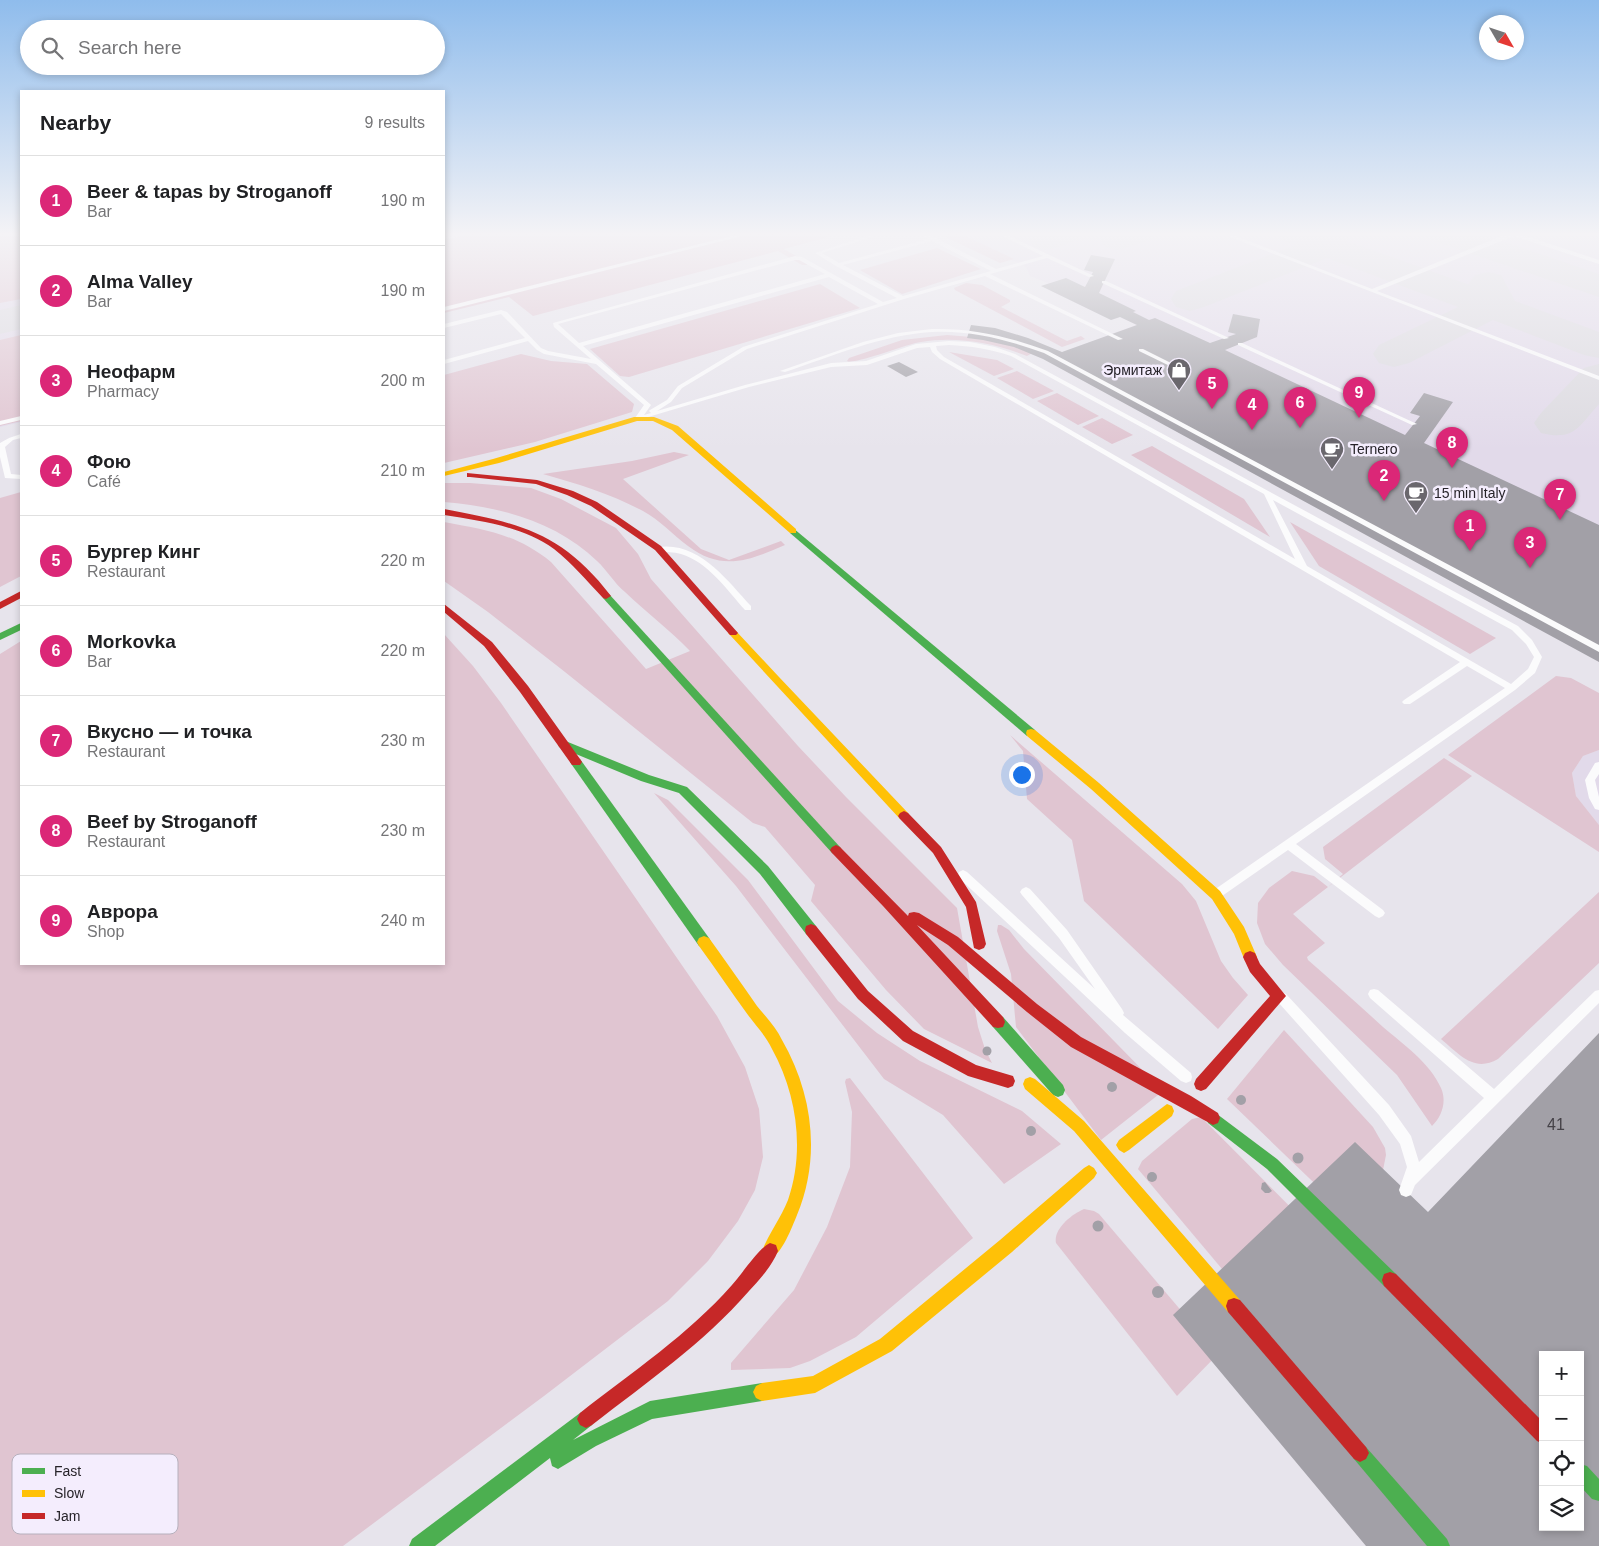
<!DOCTYPE html>
<html lang="en">
<head>
<meta charset="utf-8">
<style>
  body { margin:0; font-family:Arial,sans-serif; background:#f2f2f2; color:#202124 }
  .controls { position:absolute; right:15px; bottom:15px; display:grid; overflow:hidden; border-radius:0px; box-shadow:0 2px 8px #0003 }
  .controls button { width:45px; height:45px; display:grid; place-items:center; padding:0; border:0; border-bottom:1px solid #e0e0e0; background:#fff; color:#202124; font:25px sans-serif }
  .compass { position:absolute; left:1479px; top:15px; width:45px; height:45px; border-radius:50%; background:#fff; box-shadow:0 2px 8px #0003; rotate:129deg }
  .you { position:absolute; left:1021px; top:774px; width:18px; height:18px; margin:-12px; border:4px solid #fff; border-radius:50%; background:#1a73e8; box-shadow:0 0 0 8px #1a73e833 }
  .badge { display:grid; place-items:center; width:32px; height:32px; border-radius:50%; background:#db2777; color:#fff; font-size:16px; font-weight:700 }
  .pin { position:absolute; translate:-50% -41px; filter:drop-shadow(0 1px 2px #0008) }
  .pin::after { content:''; position:absolute; top:26px; width:18px; height:15px; background:inherit; clip-path:polygon(0 0,100% 0,50% 100%) }
  .list { margin:0; padding:0; list-style:none }
  h2 { display:flex; justify-content:space-between; align-items:center; height:65px; margin:0; padding:0 20px; font-size:21px }
  h2 small { font-size:16px; font-weight:400; color:#757577 }
  .list li { display:grid; grid-template-columns:32px 1fr auto; gap:15px; align-items:center; box-sizing:border-box; height:90px; padding:0 20px; border-top:1px solid #e0e0e0 }
  .list b { display:block; font-size:19px; white-space:nowrap }
  .list p { margin:0; font-size:16px; white-space:nowrap; color:#757577 }
  .list em { font-size:16px; font-style:normal; color:#757577 }
  .icon { flex:none; width:28px; height:28px; fill:none; stroke:currentColor; stroke-width:2; stroke-linecap:round; stroke-linejoin:round }
  .map { position:relative; flex:none; width:1599px; height:1546px; overflow:hidden }
  .search { position:absolute; background:#fff; box-shadow:0 2px 8px #0003; left:20px; top:20px; width:425px; height:55px; display:flex; align-items:center; gap:12px; box-sizing:border-box; padding:0 18px; border-radius:28px; color:#757577; font-size:19px }
  .panel { position:absolute; background:#fff; box-shadow:0 2px 8px #0003; left:20px; top:90px; width:425px; height:875px; border-radius:0px }
  .map>svg:first-child { display:block }
</style>
</head>
<body>
<div class="map">
<svg width="1599" height="1546" viewBox="0 0 1599 1546">
  <rect width="100%" height="100%" fill="#e7e4ec"/>
  <g fill="#e2daea">
    <polygon points="0,233 21,233 21,422 0,427"/>
    <polygon points="950,233 1599,233 1599,625 1071,349 1136,325 1120,317 1111,320 1041,286 1048,283 1030,276 1026,267 1022,264 1002,257"/>
    <polygon points="1599,750 1599,825 1576,796 1572,773 1583,756"/>
  </g>
  <g fill="#e0c5d1">
    <polygon points="0,233 21,233 21,299 0,303"/>
    <polygon points="474,233 843,233 784,249 808,263 807,265 802,265 778,251 533,316 509,297 444,313 444,240"/>
    <polygon points="937,233 959,233 1014,259 1000,263"/>
    <polygon points="937,248 981,269 902,294 860,270"/>
    <polygon points="966,283 982,285 1010,300 1010,302 1001,307 1067,341 1081,336 1085,339 1062,347 955,290 954,288"/>
    <polygon points="820,284 860,308 629,377 620,376 590,349"/>
    <polygon points="21,335 21,421 0,426 0,340"/>
    <path d="M947,335L984,338L1034,352L1027,356C994,343 957,336 921,342C906,344 855,365 847,361L849,358L902,340Z"/>
    <polygon points="949,352 997,360 1014,369 994,376"/>
    <polygon points="521,354 551,361 587,364 634,404 632,412 535,442 444,463 444,375"/>
    <polygon points="1017,371 1054,391 1033,399 997,378"/>
    <polygon points="1057,393 1099,416 1078,425 1037,401"/>
    <polygon points="1102,418 1133,435 1112,444 1082,427"/>
    <polygon points="1152,446 1244,499 1270,537 1131,455"/>
    <path d="M674,452L689,455L623,479L701,549L729,560L781,541L785,545C750,560 722,572 688,546C673,535 660,520 643,511C611,494 578,484 543,474L632,461Z"/>
    <path d="M444,483H470L531,488L561,499L616,528L638,554L651,579L798,746L846,797L957,908L978,1027L985,1049L992,1063L924,1029L886,990L811,901L815,885L765,827L753,823L565,672L488,612L444,581V522C487,530 516,534 551,562L646,669L690,651C670,630 646,612 625,592C614,583 607,570 597,561C557,522 498,506 444,502Z"/>
    <polygon points="21,492 21,576 0,587 0,498"/>
    <polygon points="1290,522 1496,638 1470,654 1319,566"/>
    <polygon points="444,634 473,666 501,703 717,1016 745,1067 759,1109 763,1157 755,1190 738,1221 708,1261 668,1301 544,1396 343,1546 0,1546 0,654 21,641 21,964 444,964"/>
    <polygon points="1556,676 1571,678 1599,693 1599,750 1583,756 1572,773 1576,796 1599,825 1599,852 1448,755"/>
    <polygon points="1010,735 1182,884 1196,901 1221,961 1233,978 1248,995 1218,1029 1084,901 1072,840 1027,799 1023,751"/>
    <path d="M1444,758L1472,776L1293,914L1325,943L1307,957L1308,960C1333,982 1358,1004 1383,1027C1403,1044 1430,1063 1441,1088C1447,1101 1442,1117 1432,1126L1397,1075L1283,965L1265,944L1257,923L1258,903L1269,888L1292,871L1314,876L1328,887L1343,874L1325,859L1323,847Z"/>
    <polygon points="654,793 668,800 748,880 838,1001 877,1033 920,1061 1022,1111 1061,1144 1004,1184 943,1115 884,1079 736,886"/>
    <path d="M1599,892V963L1498,1059C1474,1073 1459,1054 1441,1039Z"/>
    <polygon points="998,925 1001,925 1009,930 1024,949 1163,1091 1101,1140 1016,1027 1011,974 997,931"/>
    <polygon points="1284,1030 1373,1127 1385,1148 1386,1155 1383,1170 1335,1203 1227,1099"/>
    <polygon points="850,1078 973,1238 856,1337 810,1361 790,1368 731,1370 731,1363 794,1290 827,1227 850,1167 852,1112 845,1082 846,1079"/>
    <polygon points="1201,1117 1328,1245 1259,1313 1138,1169 1142,1161 1192,1119"/>
    <path d="M1084,1209L1094,1211L1099,1214L1218,1354L1177,1396L1056,1243C1053,1229 1072,1214 1084,1209Z"/>
  </g>
  <g fill="none" stroke-linecap="round" stroke-linejoin="round">
    <g fill="#dcdae0" fill-rule="evenodd">
      <polygon points="1033,233 1083,233 1078,240 1058,247 1046,250 1034,247 1029,240"/>
      <polygon points="1104,233 1155,233 1150,240 1129,247 1117,250 1105,247 1100,240"/>
      <polygon points="1277,233 1349,233 1347,241 1470,285 1469,283 1475,275 1488,272 1501,275 1515,301 1599,332 1599,358 1584,355 1493,320 1409,363 1394,367 1379,363 1373,354 1379,345 1458,307 1327,258 1204,307 1190,311 1176,307 1171,299 1176,291 1295,245 1282,240"/>
      <polygon points="1426,233 1479,233 1599,274 1599,297 1431,240"/>
      <polygon points="21,305 21,329 0,334 0,310"/>
      <path d="M1599,364V404C1578,427 1575,441 1541,433L1534,423L1541,413L1584,368Z"/>
    </g>
  </g>
  <g fill="#a2a0a7" fill-rule="evenodd">
    <polygon points="1091,255 1115,259 1099,293 1136,311 1133,312 1149,320 1155,318 1210,343 1236,334 1228,332 1233,314 1260,319 1257,337 1225,350 1405,435 1420,416 1410,413 1424,393 1453,402 1424,443 1599,525 1599,662 1043,359 1014,347 983,340 967,338 971,325 995,328 1028,338 1062,352 1137,325 1120,317 1111,320 1041,286 1066,278 1085,287 1093,272 1084,270"/>
    <polygon points="899,362 918,372 906,377 887,366"/>
    <path d="M1599,1033V1546H1366L1173,1315L1355,1142L1428,1212ZM1543,1355H1580V1527H1543Z"/>
    <circle cx="987" cy="1051" r="4.5"/>
    <circle cx="1112" cy="1087" r="5"/>
    <circle cx="1241" cy="1100" r="5"/>
    <circle cx="1031" cy="1131" r="5"/>
    <circle cx="1298" cy="1158" r="5.5"/>
    <circle cx="1152" cy="1177" r="5"/>
    <polygon points="1265,1182 1272,1191 1269,1193 1265,1193 1261,1189 1262,1183"/>
    <circle cx="1098" cy="1226" r="5.5"/>
    <circle cx="1158" cy="1292" r="6"/>
  </g>
  <g fill="none" stroke-linecap="round" stroke-linejoin="round">
    <g fill="#fbfbfc" fill-rule="evenodd">
      <polygon points="744,233 754,233 444,311 444,307"/>
      <path d="M876,233H885L822,253L839,263L928,239L919,233H926L996,269L1043,256L996,233H1003L1094,276L1089,277L1047,258L990,274L1123,339L1118,340L985,276L904,299L747,349L682,388L671,402L657,411L745,385L831,363L866,361L916,344L949,341L970,342L995,347L1015,354L1518,626L1532,640L1542,657L1535,673L1515,690L1296,844L1383,910L1385,913L1383,916L1379,918L1375,916L1288,850L1222,896L1218,898L1214,896L1212,893L1214,890L1505,688L1467,666L1410,704H1404L1402,702L1404,700L1460,662L940,359L932,352L930,347L917,348L867,365L831,367L749,387L638,420L635,418L644,405L596,364L544,354L537,350L528,341L444,364V360L525,338L501,314L444,328V324L501,310L507,312L541,348L548,351L591,359L554,327L553,323L795,256L802,257L883,302L897,298L836,266L815,253ZM932,241L991,271L903,296L843,265ZM795,260H799L825,274L579,343L558,324ZM829,277L878,304L743,347L678,386L667,400L650,410L649,411L651,413L644,415L651,405L650,404L583,346ZM949,345C971,346 990,349 1011,356L1264,494L1295,559L944,357L937,350L936,346ZM1273,500L1512,630L1526,644L1534,657L1528,669L1511,684L1307,566Z"/>
      <polygon points="1220,233 1228,233 1372,289 1509,233 1517,233 1599,260 1599,264 1514,236 1377,291 1599,376 1599,380"/>
      <polygon points="1102,281 1106,281 1229,338 1224,339 1102,283"/>
      <path d="M932,329C973,328 1010,337 1048,351L1599,645V652L1044,353C1008,340 971,330 932,332C881,335 833,356 785,372L780,371L863,342L898,333Z"/>
      <polygon points="1238,343 1242,343 1417,424 1412,425 1238,345"/>
      <polygon points="1139,349 1143,349 1179,367 1174,368 1139,351"/>
      <polygon points="21,416 21,420 0,425 0,421"/>
      <polygon points="21,434 21,438 13,440 5,447 11,474 21,475 21,479 5,478 0,457 0,443 9,438"/>
      <path d="M658,547C699,541 727,580 751,606V610H745C727,590 708,562 681,554C674,552 666,552 658,551Z"/>
      <polygon points="1599,762 1599,774 1595,780 1599,797 1599,810 1595,809 1589,798 1585,780 1595,763"/>
      <polygon points="963,870 967,872 1095,989 1059,938 1022,895 1020,892 1022,889 1026,887 1030,889 1067,930 1122,1009 1124,1013 1123,1015 1191,1073 1192,1077 1191,1081 1186,1083 1181,1081 1125,1033 959,878 958,875 959,872"/>
      <polygon points="1374,989 1378,990 1494,1089 1595,991 1599,990 1599,1003 1415,1185 1411,1195 1406,1197 1401,1195 1399,1190 1407,1167 1400,1144 1379,1115 1278,1002 1276,998 1278,994 1282,992 1286,994 1389,1105 1411,1136 1419,1162 1484,1098 1370,998 1368,994 1370,990"/>
    </g>
    <g fill="#4caf50" fill-rule="evenodd">
      <polygon points="793,528 1035,730 1036,733 1035,736 1027,736 790,533 790,529"/>
      <polygon points="606,593 609,594 840,847 842,850 840,853 836,855 832,853 603,598 603,594"/>
      <polygon points="21,623 21,630 0,640 0,633"/>
      <polygon points="563,740 649,775 687,787 768,866 816,926 817,930 816,934 811,936 806,934 760,874 679,793 641,781 559,747 558,744 559,741"/>
      <polygon points="576,758 580,759 709,938 711,942 709,946 704,948 699,946 572,765 570,762"/>
      <polygon points="998,1016 1003,1017 1063,1085 1065,1090 1063,1095 1058,1097 1053,1095 993,1027 991,1022 993,1017"/>
      <polygon points="1213,1111 1277,1159 1396,1274 1398,1280 1396,1286 1390,1288 1384,1286 1267,1169 1208,1123 1206,1118 1208,1113"/>
      <polygon points="762,1383 768,1386 771,1392 768,1398 762,1401 652,1419 596,1446 558,1469 552,1466 550,1458 435,1546 409,1546 412,1539 580,1413 586,1410 592,1413 595,1419 592,1425 573,1440 650,1401"/>
      <polygon points="1360,1444 1366,1447 1447,1539 1450,1546 1427,1546 1354,1459 1351,1453 1354,1447"/>
      <polygon points="1580,1464 1587,1466 1599,1479 1599,1501 1592,1499 1580,1486"/>
    </g>
    <g fill="#ffc107" fill-rule="evenodd">
      <polygon points="634,417 654,417 678,426 796,529 796,533 790,533 672,430 653,421 637,421 499,463 444,476 444,472 493,459"/>
      <polygon points="733,630 736,631 779,677 908,813 910,816 908,819 900,819 730,635 728,633"/>
      <polygon points="1031,729 1035,730 1099,783 1220,891 1244,927 1257,957 1255,961 1250,963 1245,961 1234,934 1212,899 1091,789 1027,736 1026,733 1027,730"/>
      <path d="M704,936L709,938C725,960 741,983 757,1006C766,1017 776,1027 782,1040C813,1094 821,1157 797,1215C792,1227 782,1254 770,1259L764,1257L762,1251C769,1233 781,1218 788,1200C805,1151 797,1094 772,1049C766,1036 756,1026 748,1015C731,992 716,969 699,946L697,942L699,938Z"/>
      <polygon points="1030,1077 1035,1079 1084,1121 1240,1300 1242,1306 1240,1312 1234,1314 1228,1312 1074,1131 1025,1089 1023,1084 1025,1079"/>
      <polygon points="1167,1104 1172,1106 1174,1111 1172,1116 1129,1150 1124,1153 1119,1150 1116,1145 1119,1140"/>
      <polygon points="1089,1165 1094,1168 1097,1173 1094,1178 1012,1252 892,1351 815,1393 762,1401 756,1398 753,1392 756,1386 762,1383 813,1376 880,1339 1000,1240 1084,1168"/>
    </g>
    <g fill="#c62828" fill-rule="evenodd">
      <polygon points="467,473 537,480 573,491 597,502 661,546 738,633 736,635 730,635 655,550 591,506 567,495 536,484 470,477 467,477"/>
      <path d="M444,509C519,523 562,532 611,596L606,599L603,598C587,581 572,563 554,549C522,526 481,521 444,515Z"/>
      <polygon points="21,591 21,598 0,609 0,602"/>
      <polygon points="444,604 492,642 528,686 580,759 582,762 580,765 572,765 520,692 484,646 444,612"/>
      <polygon points="904,811 908,813 941,847 976,902 986,944 984,948 979,950 974,948 966,907 933,853 900,819 898,816 900,813"/>
      <polygon points="836,845 840,847 908,916 909,913 914,912 919,913 958,937 1037,1004 1081,1037 1191,1096 1218,1113 1220,1118 1218,1123 1213,1125 1071,1047 1027,1012 948,945 917,925 1003,1017 1005,1022 1003,1027 998,1028 993,1027 883,906 832,853 830,850 832,847"/>
      <polygon points="811,924 816,926 868,991 913,1031 976,1065 1013,1076 1015,1081 1013,1086 1008,1088 968,1076 903,1041 858,999 806,934 805,930 806,926"/>
      <polygon points="1250,951 1255,953 1260,964 1286,996 1206,1089 1201,1091 1196,1089 1194,1084 1196,1079 1270,996 1250,972 1243,957 1245,953"/>
      <path d="M770,1243L776,1245L778,1251C772,1266 760,1279 749,1291C704,1343 646,1383 592,1425L586,1428L580,1425L577,1419L580,1413C632,1372 688,1335 732,1285C741,1275 760,1247 770,1243Z"/>
      <polygon points="1390,1272 1396,1274 1543,1422 1543,1444 1537,1441 1384,1286 1382,1280 1384,1274"/>
      <polygon points="1234,1298 1240,1300 1366,1447 1369,1453 1366,1459 1360,1462 1354,1459 1228,1312 1226,1306 1228,1300"/>
    </g>
  </g>
  <linearGradient id="sky" x2="0" y2="1"><stop stop-color="#8fbcec"/><stop offset="0.52" stop-color="#f4f3f6"/><stop offset="1" stop-color="#f4f3f6" stop-opacity="0"/></linearGradient>
  <rect width="1599" height="450" fill="url(#sky)"/>
  <defs>
    <g id="shop-pin" transform="scale(1.25)"><path d="M0 17L-7.5 6A9.5 9.5 0 1 1 7.5 6Z" fill="#6a676d" stroke="#f4edfd"/><path d="M-5-2.5h2.3a2.7 3.5 0 0 1 5.4 0H5L5.5 6h-11ZM-1.5-2.5h3a1.5 2.3 0 0 0-3 0Z" fill="#fff"/></g>
    <g id="cafe-pin" transform="scale(1.25)"><path d="M0 17L-7.5 6A9.5 9.5 0 1 1 7.5 6Z" fill="#6a676d" stroke="#f4edfd"/><path d="M-5.5-4.5H6V0H3Q3 3.5 0 3.5H-2.5Q-5.5 3.5-5.5 0ZM3-3.2v2h1.7v-2ZM-6 4.5H4V6H-6Z" fill="#fff"/></g>
  </defs>
  <g fill-rule="evenodd">
    <use href="#shop-pin" x="1179" y="370"/>
    <use href="#cafe-pin" x="1332" y="449"/>
    <use href="#cafe-pin" x="1416" y="493"/>
  </g>
  <g text-anchor="middle" stroke-width="5" stroke-linejoin="round" paint-order="stroke">
    <g font-size="14" fill="#262329" stroke="#f4edfd" text-anchor="start">
      <text x="1162" y="375" text-anchor="end">Эрмитаж</text>
      <text x="1350" y="454">Ternero</text>
      <text x="1434" y="498">15 min Italy</text>
    </g>
    <g font-size="16" fill="#454248">
      <text x="1556" y="1130">41</text>
    </g>
  </g>
  <rect x="12" y="1454" width="166" height="80" rx="8" fill="#f4edfd" stroke="#b6b0bd" stroke-width="1"/>
  <rect x="22" y="1468" width="23" height="6" fill="#4caf50"/>
  <rect x="22" y="1490" width="23" height="7" fill="#ffc107"/>
  <rect x="22" y="1513" width="23" height="6" fill="#c62828"/>
  <g font-size="14" fill="#262329">
    <text x="54" y="1476">Fast</text>
    <text x="54" y="1498">Slow</text>
    <text x="54" y="1521">Jam</text>
  </g>
</svg>
<div class="controls">
<button>+</button>
<button>−</button>
<button><svg class="icon" aria-label="locate" viewBox="0 0 24 24"><circle cx="12" cy="12" r="6"/><path d="M12 2v4M12 18v4M2 12h4M18 12h4"/></svg></button>
<button><svg class="icon" aria-label="layers" viewBox="0 0 24 24"><path d="M12 4l9 5-9 5-9-5zM3 14l9 5 9-5"/></svg></button>
</div>
<svg class="compass" viewBox="-18 -18 36 36"><path d="M0-13l5 13h-10z" fill="#e53935"/><path d="M0 13l5-13h-10z" fill="#757577"/></svg>
<div class="you"></div>
<div class="pin badge" style="left:1470px;top:551px">1</div>
<div class="pin badge" style="left:1384px;top:501px">2</div>
<div class="pin badge" style="left:1530px;top:568px">3</div>
<div class="pin badge" style="left:1252px;top:430px">4</div>
<div class="pin badge" style="left:1212px;top:409px">5</div>
<div class="pin badge" style="left:1300px;top:428px">6</div>
<div class="pin badge" style="left:1560px;top:520px">7</div>
<div class="pin badge" style="left:1452px;top:468px">8</div>
<div class="pin badge" style="left:1359px;top:418px">9</div>
<div class="search"><svg class="icon" aria-label="search" viewBox="0 0 24 24"><circle cx="10" cy="10" r="6"/><path d="M15 15l6 6"/></svg>Search here</div>
<section class="panel">
<h2>Nearby<small>9 results</small></h2>
<ul class="list">
<li><span class="badge">1</span><div><b>Beer &amp; tapas by Stroganoff</b><p>Bar</p></div><em>190 m</em></li>
<li><span class="badge">2</span><div><b>Alma Valley</b><p>Bar</p></div><em>190 m</em></li>
<li><span class="badge">3</span><div><b>Неофарм</b><p>Pharmacy</p></div><em>200 m</em></li>
<li><span class="badge">4</span><div><b>Фою</b><p>Café</p></div><em>210 m</em></li>
<li><span class="badge">5</span><div><b>Бургер Кинг</b><p>Restaurant</p></div><em>220 m</em></li>
<li><span class="badge">6</span><div><b>Morkovka</b><p>Bar</p></div><em>220 m</em></li>
<li><span class="badge">7</span><div><b>Вкусно — и точка</b><p>Restaurant</p></div><em>230 m</em></li>
<li><span class="badge">8</span><div><b>Beef by Stroganoff</b><p>Restaurant</p></div><em>230 m</em></li>
<li><span class="badge">9</span><div><b>Аврора</b><p>Shop</p></div><em>240 m</em></li>
</ul>
</section>
</div>
</body>
</html>
